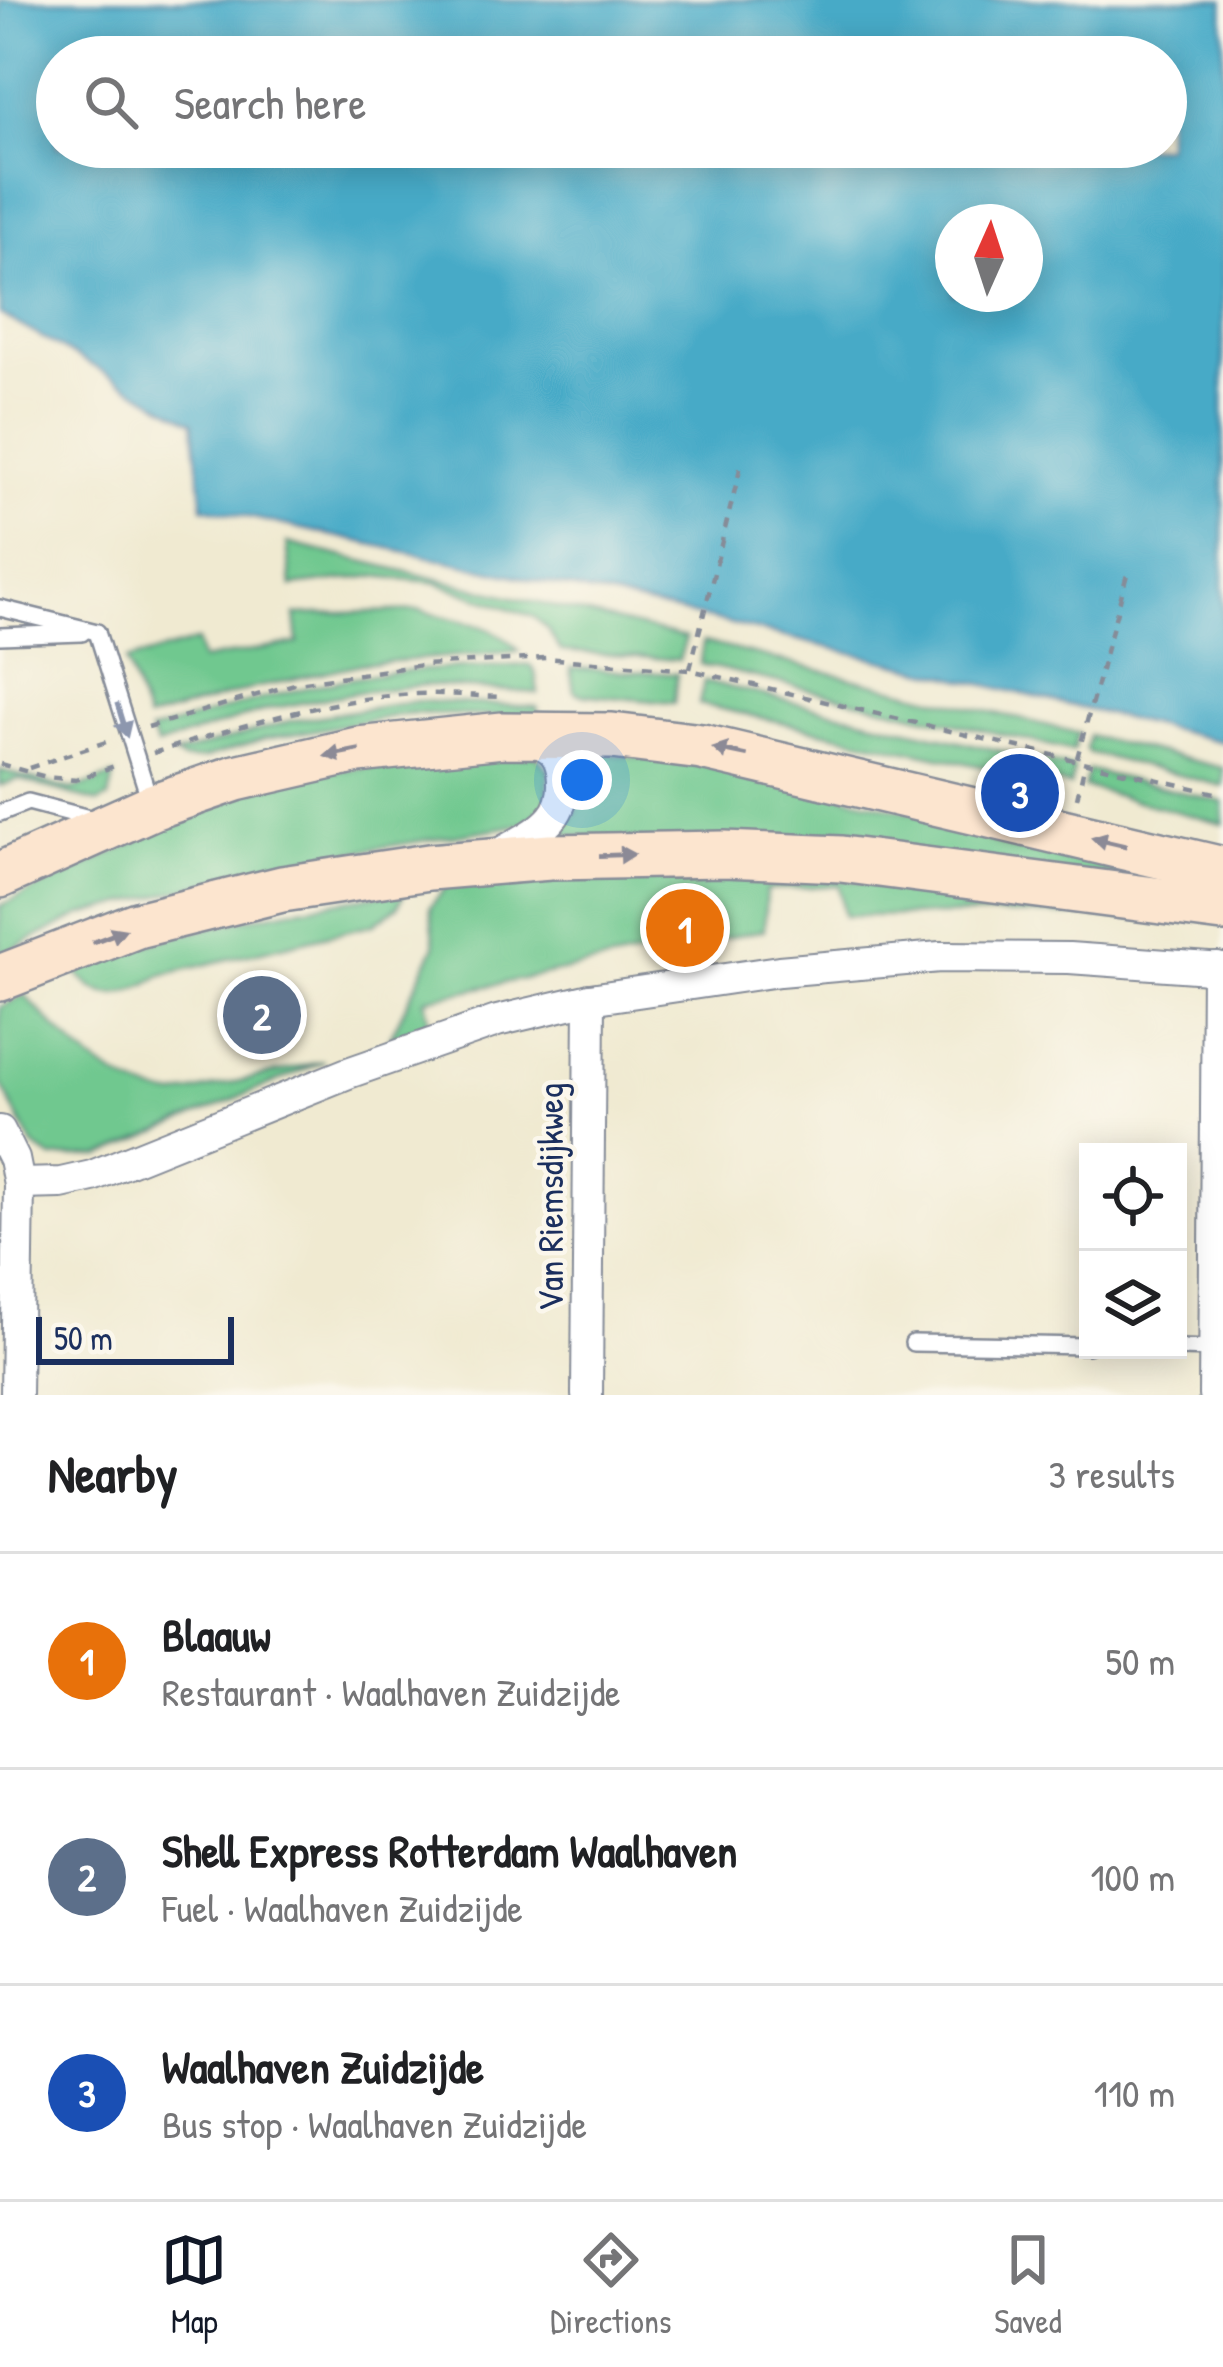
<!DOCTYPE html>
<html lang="en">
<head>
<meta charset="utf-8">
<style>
  body { margin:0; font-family:"Patrick Hand",sans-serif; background:#f6f6f6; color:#202124 }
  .controls { position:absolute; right:36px; bottom:36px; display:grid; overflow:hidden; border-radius:0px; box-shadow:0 6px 30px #0003 }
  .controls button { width:108px; height:108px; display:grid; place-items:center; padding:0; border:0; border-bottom:3px solid #e0e0e0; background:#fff; color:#202124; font:60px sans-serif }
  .compass { position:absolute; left:935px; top:204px; width:108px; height:108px; border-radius:50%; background:#fff; box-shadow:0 6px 30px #0003; rotate:3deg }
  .scale { position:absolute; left:36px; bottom:30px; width:198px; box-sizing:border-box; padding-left:12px; border:6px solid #1b2f5e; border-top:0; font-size:33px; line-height:42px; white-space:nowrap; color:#1b2f5e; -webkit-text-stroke:9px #fbf7ec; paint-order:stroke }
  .you { position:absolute; left:582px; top:780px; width:42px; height:42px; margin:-30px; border:9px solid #fff; border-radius:50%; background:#1a73e8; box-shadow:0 0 0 18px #1a73e833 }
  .badge { display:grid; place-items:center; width:78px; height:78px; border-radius:50%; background:#111827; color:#fff; font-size:39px; font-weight:700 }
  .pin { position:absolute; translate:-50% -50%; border:6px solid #fff; box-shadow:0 3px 12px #0006 }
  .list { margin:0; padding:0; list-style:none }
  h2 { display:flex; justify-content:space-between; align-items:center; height:156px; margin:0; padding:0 48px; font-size:51px }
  h2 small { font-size:39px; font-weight:400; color:#757577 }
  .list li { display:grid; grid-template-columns:78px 1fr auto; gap:36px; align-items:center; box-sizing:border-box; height:216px; padding:0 48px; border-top:3px solid #e0e0e0 }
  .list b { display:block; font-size:45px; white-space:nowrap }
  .list p { margin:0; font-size:39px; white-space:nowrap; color:#757577 }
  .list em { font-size:39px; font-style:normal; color:#757577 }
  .icon { flex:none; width:66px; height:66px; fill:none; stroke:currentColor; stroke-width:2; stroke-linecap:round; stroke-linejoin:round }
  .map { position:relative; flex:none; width:1223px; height:1395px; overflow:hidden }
  .search { position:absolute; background:#fff; box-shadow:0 6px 30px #0003; left:36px; right:36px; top:36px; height:132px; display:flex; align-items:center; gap:30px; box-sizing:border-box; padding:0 42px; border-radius:66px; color:#757577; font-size:45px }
  .sheet { height:804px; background:#fff }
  nav { display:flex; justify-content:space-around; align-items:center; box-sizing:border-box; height:168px; border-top:3px solid #e0e0e0; background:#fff; font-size:33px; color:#757577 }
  nav a { display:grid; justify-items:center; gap:6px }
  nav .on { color:#111827 }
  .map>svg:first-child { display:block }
</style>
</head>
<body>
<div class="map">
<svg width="1223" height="1395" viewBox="0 0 1223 1395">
  <rect width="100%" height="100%" fill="#fbf7ec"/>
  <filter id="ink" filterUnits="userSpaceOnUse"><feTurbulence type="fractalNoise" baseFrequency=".00833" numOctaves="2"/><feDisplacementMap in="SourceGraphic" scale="24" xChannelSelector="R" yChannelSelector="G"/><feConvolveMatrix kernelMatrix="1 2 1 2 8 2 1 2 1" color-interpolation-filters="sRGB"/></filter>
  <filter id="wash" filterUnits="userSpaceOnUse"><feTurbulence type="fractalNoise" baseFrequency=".004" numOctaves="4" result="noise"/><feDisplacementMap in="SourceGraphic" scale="48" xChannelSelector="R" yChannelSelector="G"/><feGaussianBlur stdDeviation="2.7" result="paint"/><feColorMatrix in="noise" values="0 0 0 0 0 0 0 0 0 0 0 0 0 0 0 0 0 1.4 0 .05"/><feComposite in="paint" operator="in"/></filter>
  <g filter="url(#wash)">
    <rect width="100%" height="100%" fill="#f0ead1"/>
    <g fill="#70c88f" stroke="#467c76" stroke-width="3">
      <polygon points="287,543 686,638 679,660 561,651 547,629 534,617 437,583 376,576 292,586"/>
      <path d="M421,610C453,622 496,621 519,651L361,664L254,688L147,720L126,661L197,641L201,660L298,643L295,615Z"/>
      <polygon points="703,642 1078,733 1073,751 700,664"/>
      <path d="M530,665L535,671L538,693L426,685L359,692L269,709L157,746L150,732C234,706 319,679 407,671C448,668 489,667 530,665Z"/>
      <polygon points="570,668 677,674 674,703 579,694 574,691"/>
      <polygon points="704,681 1074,768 1070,786 699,704"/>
      <polygon points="417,701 537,707 540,718 411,713 265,739 203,759 183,760 174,755 290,721"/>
      <polygon points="1089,736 1223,768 1223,786 1089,753 1086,749"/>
      <polygon points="580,751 714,765 1175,874 1173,883 562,835 577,808"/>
      <polygon points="535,754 549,770 548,804 525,824 297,861 124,904 82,915 0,955 0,906 140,840 208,799 308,772"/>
      <polygon points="0,770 71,790 114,776 109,798 98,803 18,779 0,786"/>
      <polygon points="1088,770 1223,802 1223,824 1084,787"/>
      <polygon points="780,871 1139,918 1037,914 844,916 839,885 766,890 764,930 425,999 430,1024 390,1038 435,946 430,907 448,884 480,879"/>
      <path d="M405,891L398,906L374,924L162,975C129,995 99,1008 74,968C180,929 293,907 405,891Z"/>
      <path d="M25,995C66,1041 113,1091 177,1096L324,1061L102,1156L52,1158L33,1146L0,1082V1007Z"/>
    </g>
    <path fill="#47aac7" stroke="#316c92" stroke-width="3" fill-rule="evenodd" d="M0,0H1223V742L719,621L203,507L193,422L0,314ZM57,57H1166V147H57ZM953,222H1025V294H953Z"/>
  </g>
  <g filter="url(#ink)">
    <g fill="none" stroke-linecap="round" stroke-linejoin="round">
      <g stroke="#868c98" stroke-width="20">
        <g id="service">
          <polyline points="0,608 97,632"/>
          <polyline points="97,632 150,801"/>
          <polyline points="0,636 82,633"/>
          <polyline points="0,813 28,802 93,819"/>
          <polyline points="913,1343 1088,1346"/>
          <polyline points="1178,1348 1215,1349"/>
        </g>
      </g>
      <g stroke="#868c98" stroke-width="34">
        <g id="minor">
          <path d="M497,855C535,832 570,822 562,771C559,752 548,744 530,740"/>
          <polyline points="0,1131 14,1159 19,1184 16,1395"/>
          <polyline points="19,1184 61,1183 92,1176 348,1073 497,1021 590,999 779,971 940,957 1069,958 1223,969"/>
          <polyline points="587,1395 590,999"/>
          <polyline points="1214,1395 1217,968"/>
        </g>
      </g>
      <g stroke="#868c98" stroke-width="50">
        <g id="secondary">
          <polyline points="0,875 152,807 236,778 358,750 503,735 612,736 702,747 1223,870"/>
          <polyline points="0,978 137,925 282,889 429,867 550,857 724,854 841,859 1223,909"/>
        </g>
      </g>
      <g stroke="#868c98" stroke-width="4.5" stroke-dasharray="9 9" stroke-linecap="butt">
        <polyline points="690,669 741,465"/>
        <polyline points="148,727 298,683 422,665 546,658 690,670 1223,795"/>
        <path d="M153,753C239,727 327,698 417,694C444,693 473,696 501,697"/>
        <polyline points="1077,758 1129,567"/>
        <polyline points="0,764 46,777 76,780 120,764"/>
        <polyline points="29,768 109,741"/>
        <polyline points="1077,798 1085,763"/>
      </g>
      <use href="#service" stroke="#fff" stroke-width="15"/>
      <use href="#minor" stroke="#fff" stroke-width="30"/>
      <use href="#secondary" stroke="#fce5cf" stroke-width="45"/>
    </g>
    <defs><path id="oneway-solid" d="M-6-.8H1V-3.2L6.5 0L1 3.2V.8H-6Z" transform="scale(3)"/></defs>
    <use fill="#8d97ae" href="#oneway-solid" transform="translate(122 720) rotate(73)"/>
    <g fill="#8c8a96">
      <use href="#oneway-solid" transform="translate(730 752) rotate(-168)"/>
      <use href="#oneway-solid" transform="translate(342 753) rotate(169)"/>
      <use href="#oneway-solid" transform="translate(1109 842) rotate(-167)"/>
      <use href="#oneway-solid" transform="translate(617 855) rotate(-2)"/>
      <use href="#oneway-solid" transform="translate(109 936) rotate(-21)"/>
    </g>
  </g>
  <g text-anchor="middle" stroke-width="9" stroke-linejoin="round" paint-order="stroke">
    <g font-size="36" fill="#1b2f5e" stroke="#fbf7ec">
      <text transform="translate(550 1197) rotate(-90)" y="13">Van Riemsdijkweg</text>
    </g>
  </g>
</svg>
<div class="controls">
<button><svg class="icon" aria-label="locate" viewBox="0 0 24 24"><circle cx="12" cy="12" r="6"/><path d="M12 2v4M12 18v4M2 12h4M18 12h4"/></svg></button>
<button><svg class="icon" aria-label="layers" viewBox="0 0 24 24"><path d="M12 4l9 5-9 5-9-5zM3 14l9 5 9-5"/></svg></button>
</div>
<svg class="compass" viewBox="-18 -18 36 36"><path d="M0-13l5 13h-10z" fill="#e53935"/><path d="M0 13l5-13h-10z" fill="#757577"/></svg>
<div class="scale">50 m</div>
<div class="you"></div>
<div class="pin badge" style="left:685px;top:928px;background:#e8710a">1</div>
<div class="pin badge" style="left:262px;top:1015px;background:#5c6f8a">2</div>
<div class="pin badge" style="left:1020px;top:793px;background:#1a4fb4">3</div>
<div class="search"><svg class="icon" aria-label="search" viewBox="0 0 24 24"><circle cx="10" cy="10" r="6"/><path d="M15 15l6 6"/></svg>Search here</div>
</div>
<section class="sheet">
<h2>Nearby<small>3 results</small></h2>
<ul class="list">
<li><span class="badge" style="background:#e8710a">1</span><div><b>Blaauw</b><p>Restaurant · Waalhaven Zuidzijde</p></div><em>50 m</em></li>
<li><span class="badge" style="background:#5c6f8a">2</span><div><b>Shell Express Rotterdam Waalhaven</b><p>Fuel · Waalhaven Zuidzijde</p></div><em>100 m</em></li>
<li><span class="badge" style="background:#1a4fb4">3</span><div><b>Waalhaven Zuidzijde</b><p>Bus stop · Waalhaven Zuidzijde</p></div><em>110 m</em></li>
</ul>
</section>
<nav>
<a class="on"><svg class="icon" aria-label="map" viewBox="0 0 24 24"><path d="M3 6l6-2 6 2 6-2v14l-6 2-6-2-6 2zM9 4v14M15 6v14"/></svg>Map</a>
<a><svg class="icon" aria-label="directions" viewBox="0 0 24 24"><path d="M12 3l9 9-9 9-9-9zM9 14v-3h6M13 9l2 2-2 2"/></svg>Directions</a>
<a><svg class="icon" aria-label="saved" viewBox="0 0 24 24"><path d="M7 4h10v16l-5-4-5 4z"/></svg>Saved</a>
</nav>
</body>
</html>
